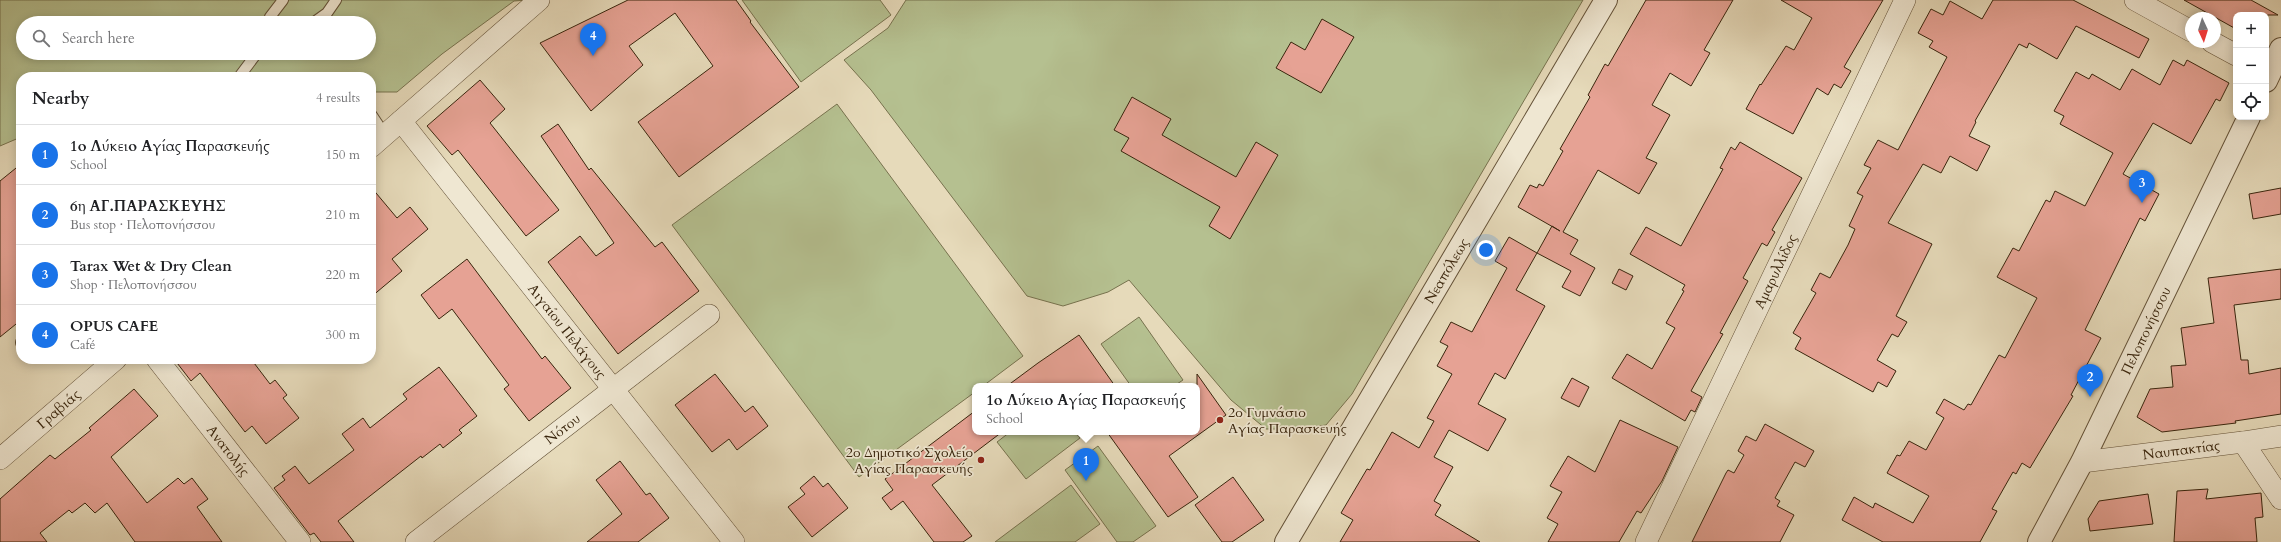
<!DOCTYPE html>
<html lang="en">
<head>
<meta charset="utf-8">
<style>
  body { margin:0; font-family:Cardo,serif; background:#f6f6f6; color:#202124 }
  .controls { position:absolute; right:12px; top:12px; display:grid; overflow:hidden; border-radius:8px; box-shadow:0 2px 10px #0003 }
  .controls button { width:36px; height:36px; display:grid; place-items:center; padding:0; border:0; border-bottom:1px solid #e0e0e0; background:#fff; color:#202124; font:20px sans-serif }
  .compass { position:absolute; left:2185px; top:12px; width:36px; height:36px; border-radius:50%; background:#fff; box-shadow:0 2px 10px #0003; rotate:176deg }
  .you { position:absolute; left:1486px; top:250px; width:14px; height:14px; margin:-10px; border:3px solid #fff; border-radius:50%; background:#1a73e8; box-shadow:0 0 0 6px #1a73e833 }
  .badge { display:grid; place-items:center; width:26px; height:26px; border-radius:50%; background:#1a73e8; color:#fff; font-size:13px; font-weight:700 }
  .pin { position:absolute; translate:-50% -33px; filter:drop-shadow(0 1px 2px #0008) }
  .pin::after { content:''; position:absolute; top:21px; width:14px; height:12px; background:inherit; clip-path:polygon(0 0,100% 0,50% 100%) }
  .popup { position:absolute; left:972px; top:383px; width:228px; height:52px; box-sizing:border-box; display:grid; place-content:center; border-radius:8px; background:#fff; filter:drop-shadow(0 1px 3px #0005); font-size:13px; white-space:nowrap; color:#757577 }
  .popup b { font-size:15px; color:#202124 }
  .popup::after { content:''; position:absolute; left:50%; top:100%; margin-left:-8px; border:8px solid transparent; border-top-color:#fff }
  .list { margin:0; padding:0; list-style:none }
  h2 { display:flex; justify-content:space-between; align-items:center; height:52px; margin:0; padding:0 16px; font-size:17px }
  h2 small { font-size:13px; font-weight:400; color:#757577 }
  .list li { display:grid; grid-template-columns:26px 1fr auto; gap:12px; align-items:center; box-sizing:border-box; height:60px; padding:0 16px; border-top:1px solid #e0e0e0 }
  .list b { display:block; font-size:15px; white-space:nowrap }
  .list p { margin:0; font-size:13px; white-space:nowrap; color:#757577 }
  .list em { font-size:13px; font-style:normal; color:#757577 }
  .icon { flex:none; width:22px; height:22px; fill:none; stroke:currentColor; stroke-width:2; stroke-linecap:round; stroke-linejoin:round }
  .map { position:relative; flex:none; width:2281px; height:542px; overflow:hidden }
  .search { position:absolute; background:#fff; box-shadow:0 2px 10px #0003; left:16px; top:16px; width:360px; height:44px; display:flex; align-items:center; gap:10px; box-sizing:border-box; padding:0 14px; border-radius:22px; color:#757577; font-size:15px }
  .panel { position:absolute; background:#fff; box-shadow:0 2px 10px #0003; left:16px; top:72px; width:360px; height:292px; border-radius:16px }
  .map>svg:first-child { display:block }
</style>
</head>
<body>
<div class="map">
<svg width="2281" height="542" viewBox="0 0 2281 542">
  <rect width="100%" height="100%" fill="#e6daba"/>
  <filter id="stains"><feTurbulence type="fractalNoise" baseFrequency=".005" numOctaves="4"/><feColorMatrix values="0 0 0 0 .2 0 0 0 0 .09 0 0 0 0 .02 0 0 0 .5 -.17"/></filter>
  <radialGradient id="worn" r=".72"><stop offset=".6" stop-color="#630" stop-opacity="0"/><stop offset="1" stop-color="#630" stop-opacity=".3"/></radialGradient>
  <g fill="#b5c090" stroke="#77724e" fill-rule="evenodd">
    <path d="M0,0H529L514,1L442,54L397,92H371V77H21V137L0,146ZM23,23H369V53H23Z"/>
    <polygon points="742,0 880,0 891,15 801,82"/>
    <polygon points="906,0 1583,0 1352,394 1326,425 1298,429 1266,429 1231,400 1129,280 1108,292 1063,306 1027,296 871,90 844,60 888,28"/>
    <polygon points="837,104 1023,356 983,386 975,386 975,392 859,477 672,225"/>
    <polygon points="1139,317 1183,380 1174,386 1131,386 1101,344"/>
    <polygon points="1010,432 1075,432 1080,438 1026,479 997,442"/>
    <polygon points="1098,446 1156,526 1133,542 1117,542 1065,470"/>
    <polygon points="1071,485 1100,524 1075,542 995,542"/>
  </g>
  <g fill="#e6a294" stroke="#39250d">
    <polygon points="628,0 736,0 751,21 750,22 799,87 679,177 638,122 713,66 675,13 629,46 643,65 591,111 540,43"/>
    <polygon points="1646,0 1733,0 1704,50 1710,53 1691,86 1670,73 1652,105 1670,115 1646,158 1657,163 1639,194 1598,170 1563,232 1578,240 1570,254 1595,268 1580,296 1562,287 1571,271 1537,253 1552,226 1560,231 1518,207 1530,185 1537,188 1539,184 1543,186 1563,151 1560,149 1590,97 1588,95 1605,64 1608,66"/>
    <polygon points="1781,0 1883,0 1844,67 1851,71 1841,88 1834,84 1828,95 1817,88 1793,134 1746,109 1760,84 1761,85 1786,46 1794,50 1812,18"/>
    <polygon points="1993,0 2073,0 2149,39 2139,58 2076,26 2057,59 2029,43 2027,48 2019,44 1975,121 1976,122 1969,136 1990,146 1977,171 1950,156 1941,173 1923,164 1888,223 1932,244 1896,316 1907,322 1898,337 1892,334 1877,360 1896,371 1887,387 1878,382 1873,392 1795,349 1801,338 1793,333 1816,293 1811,290 1820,273 1830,278 1848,245 1855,229 1849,226 1863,196 1857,193 1871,168 1864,165 1878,140 1898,150 1947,57 1929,47 1933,41 1918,33 1931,9 1943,15 1950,1 1982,19"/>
    <polygon points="2184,0 2251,0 2278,15 2236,15 2236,29"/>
    <polygon points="1322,19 1354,37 1321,93 1276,68 1291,42 1305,50"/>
    <polygon points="2173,60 2184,66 2187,60 2229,83 2220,101 2216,99 2191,144 2153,123 2123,174 2159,194 2145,221 2140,218 2085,330 2101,338 2071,395 2073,396 2030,468 2022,463 2016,474 2013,472 1992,509 1997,511 1980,542 1883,542 1842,520 1854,497 1873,508 1875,503 1913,523 1929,496 1887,473 1897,455 1900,456 1909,441 1926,450 1944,418 1936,413 1944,399 1964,410 1968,404 1971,405 1999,355 2005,358 2037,298 1997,277 2013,248 2019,251 2046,200 2050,202 2055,191 2085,206 2113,153 2060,124 2064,116 2054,111 2076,72 2089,79 2092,74 2120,90 2132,69 2160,85"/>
    <polygon points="480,80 505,109 490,123 559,210 526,236 458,150 452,155 427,126"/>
    <polygon points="1132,97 1171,119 1162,135 1236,177 1256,142 1278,155 1230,239 1209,226 1220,207 1121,151 1129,138 1114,130"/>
    <polygon points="558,124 589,170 591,168 655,247 662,242 699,291 618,354 548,262 580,236 596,256 614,243 541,136"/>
    <polygon points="1740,142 1802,178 1772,230 1775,232 1767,246 1762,243 1743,278 1748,281 1720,333 1723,334 1691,391 1702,397 1695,412 1691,410 1685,421 1612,378 1627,354 1652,369 1675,328 1666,323 1684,291 1682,290 1685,285 1630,254 1646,227 1681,246 1723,169 1720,168 1731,147 1735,150"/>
    <polygon points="21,164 21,320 0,337 0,181"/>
    <polygon points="371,187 397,218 410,207 428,229 392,259 402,271 371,297"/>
    <polygon points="2281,188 2281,214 2253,219 2249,194"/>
    <polygon points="1509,237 1537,253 1516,290 1545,306 1505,379 1495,373 1478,404 1506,419 1488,451 1449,430 1434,457 1453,467 1434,501 1441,505 1435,515 1480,542 1340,542 1353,520 1341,513 1367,469 1370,470 1392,432 1419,448 1434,421 1427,418 1452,374 1437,366 1448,346 1440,342 1451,322 1472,332 1507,268 1495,261"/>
    <polygon points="467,259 542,359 545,356 571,388 529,421 504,389 509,385 452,309 439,319 421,295"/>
    <polygon points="1619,269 1633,276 1626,290 1612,283"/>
    <polygon points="2281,269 2281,299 2234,305 2241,360 2248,360 2249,374 2281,368 2281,414 2235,421 2236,423 2162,432 2137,417 2150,389 2173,387 2171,366 2186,365 2181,328 2214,323 2208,278"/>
    <polygon points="1079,335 1115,386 1007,386 1038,363"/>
    <polygon points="174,359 251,359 270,384 275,380 287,395 283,398 299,418 266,444 252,426 245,432 200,373 191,381"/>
    <polygon points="439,367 477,416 459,430 462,433 443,448 440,444 422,458 421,456 338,521 354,542 321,542 314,533 310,535 274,488 285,480 282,476 295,466 309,484 354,450 342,434 363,418 370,428 407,399 403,394"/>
    <polygon points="715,374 745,412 753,406 768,426 737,450 729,439 712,452 675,405"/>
    <polygon points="1197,374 1226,415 1169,456 1198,497 1168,517 1107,432 1197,432"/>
    <polygon points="1572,378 1589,387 1579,407 1561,398"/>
    <polygon points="134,389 158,416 111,457 147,503 178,478 184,484 192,478 208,499 197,507 222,542 135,542 107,503 95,513 85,503 72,513 69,510 40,533 47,542 0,542 0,499 50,455 55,459 91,430 89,428"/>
    <polygon points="975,411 975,432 1002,432 932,485 972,536 963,542 934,542 903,501 891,510 882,498 893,490 885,479"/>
    <polygon points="1620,420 1678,447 1662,481 1641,513 1637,511 1619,542 1548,542 1558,524 1547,518 1562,492 1550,486 1568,456 1595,472"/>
    <polygon points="1765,424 1814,451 1805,467 1795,462 1775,498 1780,501 1777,506 1794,515 1780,542 1692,542 1726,473 1728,470 1734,473 1744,455 1738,451 1746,436 1756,441"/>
    <polygon points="620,461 646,495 650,493 669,518 638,542 587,542 622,514 596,480"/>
    <polygon points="814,476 823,487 828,483 848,508 812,537 788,507 805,494 800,488"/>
    <polygon points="1233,477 1264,520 1232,542 1222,542 1195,505"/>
    <polygon points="2208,489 2206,499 2261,493 2263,517 2255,518 2257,542 2174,542 2177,491"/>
    <polygon points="2148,494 2153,524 2090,531 2088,519 2099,501"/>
  </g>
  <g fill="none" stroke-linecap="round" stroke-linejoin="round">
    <g stroke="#645238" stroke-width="12">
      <g id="service">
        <polyline points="269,23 270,17 283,0"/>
        <polyline points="313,23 327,13 336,0"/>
        <polyline points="239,77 257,53"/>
        <polyline points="371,114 385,135"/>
        <polyline points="21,343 21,342"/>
      </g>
    </g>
    <g stroke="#645238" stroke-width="22">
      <g id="minor">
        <polyline points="2135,0 2191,31"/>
        <polyline points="2212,42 2236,55"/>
        <path id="s1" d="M401,121L734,542"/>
        <polyline points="371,147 539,0"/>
        <path id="s2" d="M157,359L300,542"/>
        <polyline points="2243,442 2281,499"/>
        <path id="s3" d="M0,459L116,359"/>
        <path id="s4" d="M2082,462L2243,442L2281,436"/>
        <path id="s5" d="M416,542L709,315"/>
        <path id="s6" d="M1646,542L1905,0"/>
      </g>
    </g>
    <g stroke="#645238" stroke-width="24">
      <g id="tertiary">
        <polyline points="2266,81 2281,49"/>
        <path id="s7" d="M1286,542L1606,0"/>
        <path id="s8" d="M2039,542L2082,462L2249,117"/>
      </g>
    </g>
    <use href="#service" stroke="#efe7d2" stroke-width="10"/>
    <use href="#minor" stroke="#efe7d2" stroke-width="21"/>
    <use href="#tertiary" stroke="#efe7d2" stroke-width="22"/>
  </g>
  <g fill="#8f2418" stroke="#efe7d2" stroke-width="1.5">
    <circle cx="1220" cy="420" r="4"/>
    <circle cx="981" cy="460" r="4"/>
  </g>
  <g text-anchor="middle" stroke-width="3.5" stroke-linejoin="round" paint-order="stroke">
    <g font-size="14" fill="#39250d" stroke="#efe7d2">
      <text dy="5" stroke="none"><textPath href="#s7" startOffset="315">Νεαπόλεως</textPath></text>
      <text dy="5" stroke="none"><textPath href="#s6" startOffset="300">Αμαρυλλίδος</textPath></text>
      <text dy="5" stroke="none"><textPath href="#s8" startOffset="237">Πελοπονήσσου</textPath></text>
      <text dy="5" stroke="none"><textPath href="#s1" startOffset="268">Αιγαίου Πελάγους</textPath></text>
      <text dy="5" stroke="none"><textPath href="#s3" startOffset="77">Γραβιάς</textPath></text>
      <text dy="5" stroke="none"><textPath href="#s5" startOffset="185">Νότου</textPath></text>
      <text dy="5" stroke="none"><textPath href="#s2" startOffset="116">Ανατολής</textPath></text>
      <text dy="5" stroke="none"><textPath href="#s4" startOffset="100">Ναυπακτίας</textPath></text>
    </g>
    <g font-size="14" fill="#39250d" stroke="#efe7d2" text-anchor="start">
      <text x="1228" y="417">2ο Γυμνάσιο<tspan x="1228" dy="16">Αγίας Παρασκευής</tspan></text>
      <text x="973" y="457" text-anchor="end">2ο Δημοτικό Σχολείο<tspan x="973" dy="16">Αγίας Παρασκευής</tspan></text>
    </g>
  </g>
  <rect width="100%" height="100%" filter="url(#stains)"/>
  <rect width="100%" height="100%" fill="url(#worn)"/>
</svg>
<div class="controls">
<button>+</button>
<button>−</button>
<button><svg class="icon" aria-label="locate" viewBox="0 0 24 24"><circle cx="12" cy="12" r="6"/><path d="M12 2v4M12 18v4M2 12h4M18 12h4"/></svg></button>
</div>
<svg class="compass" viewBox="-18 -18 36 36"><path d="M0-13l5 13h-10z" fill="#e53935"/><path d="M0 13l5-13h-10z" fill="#757577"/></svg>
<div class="you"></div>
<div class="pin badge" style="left:1086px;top:481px">1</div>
<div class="popup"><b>1ο Λύκειο Αγίας Παρασκευής</b>School</div>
<div class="pin badge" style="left:2090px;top:397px">2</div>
<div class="pin badge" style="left:2142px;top:203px">3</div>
<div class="pin badge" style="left:593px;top:56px">4</div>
<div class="search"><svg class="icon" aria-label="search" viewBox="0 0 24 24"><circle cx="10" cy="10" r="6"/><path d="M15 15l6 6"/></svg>Search here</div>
<section class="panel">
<h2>Nearby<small>4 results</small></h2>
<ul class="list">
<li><span class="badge">1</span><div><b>1ο Λύκειο Αγίας Παρασκευής</b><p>School</p></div><em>150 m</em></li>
<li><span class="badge">2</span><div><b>6η ΑΓ.ΠΑΡΑΣΚΕΥΗΣ</b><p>Bus stop · Πελοπονήσσου</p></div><em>210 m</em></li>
<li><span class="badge">3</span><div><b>Tarax Wet &amp; Dry Clean</b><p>Shop · Πελοπονήσσου</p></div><em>220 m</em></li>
<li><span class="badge">4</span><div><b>OPUS CAFE</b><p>Café</p></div><em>300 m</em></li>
</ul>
</section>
</div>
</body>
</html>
